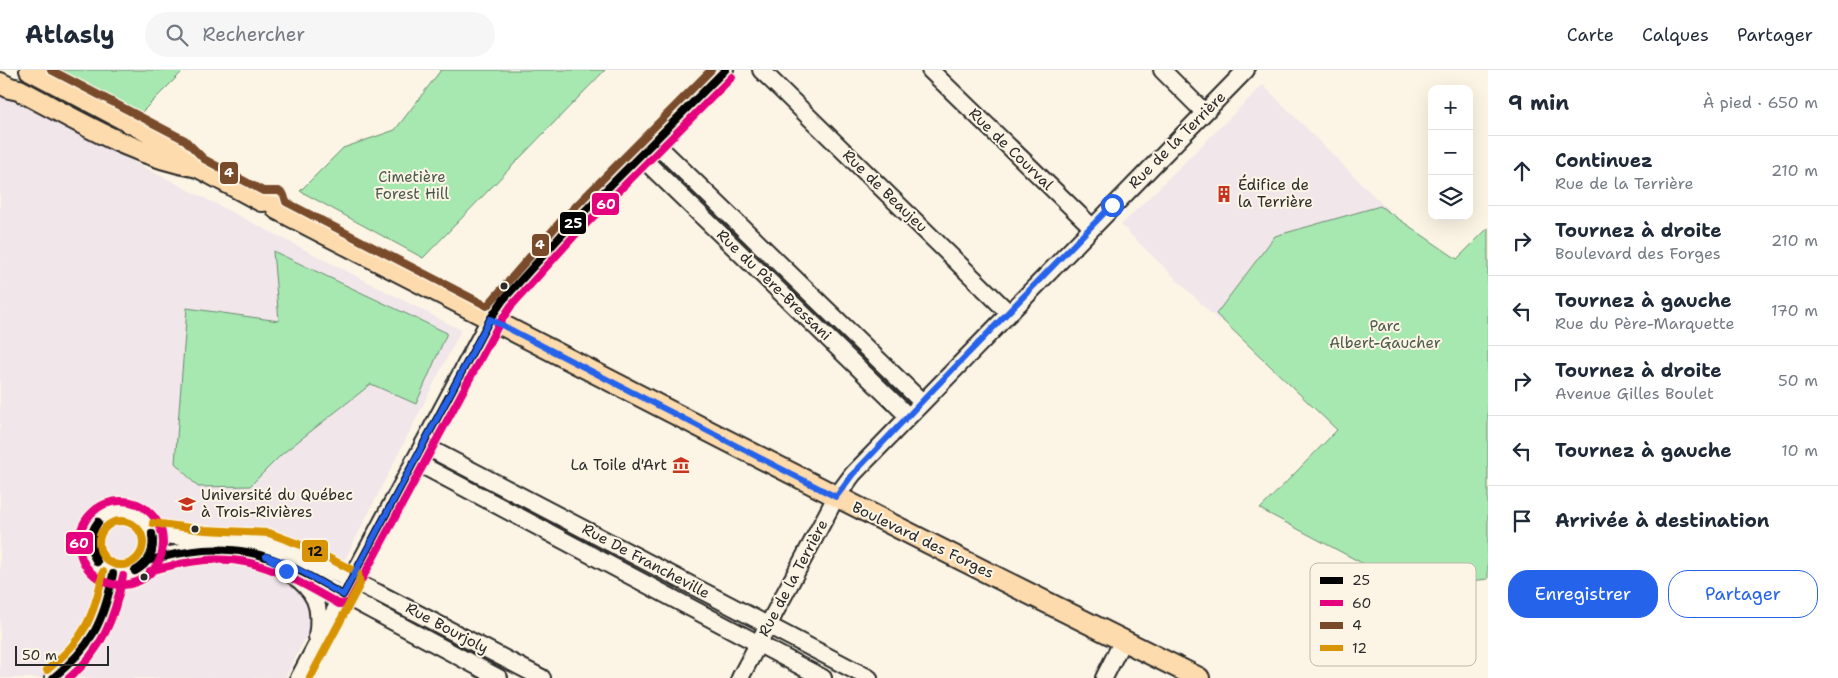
<!DOCTYPE html>
<html lang="fr">
<head>
<meta charset="utf-8">
<style>
  body { margin:0; font-family:"Shantell Sans",sans-serif; background:#f6f6f7; color:#1f2937 }
  .controls { position:absolute; right:15px; top:15px; display:grid; overflow:hidden; border-radius:10px; box-shadow:0 5px 20px #0002 }
  .controls button { width:45px; height:45px; display:grid; place-items:center; padding:0; border:0; border-bottom:1px solid #e0e1e3; background:#fff; color:#1f2937; font:25px sans-serif }
  .scale { position:absolute; left:15px; bottom:12px; width:94px; box-sizing:border-box; padding-left:5px; border:2px solid #2b2b2b; border-top:0; font-size:14px; line-height:18px; white-space:nowrap; color:#2b2b2b; -webkit-text-stroke:4px #fcf5e5; paint-order:stroke }
  .stop { position:absolute; width:15px; height:15px; margin:-11px; border:4px solid #2563eb; border-radius:50%; background:#fff }
  .stop.end { background:#2563eb; border-color:#fff; box-shadow:0 1px 5px #0008 }
  .list { margin:0; padding:0; list-style:none }
  h2 { display:flex; justify-content:space-between; align-items:center; height:65px; margin:0; padding:0 20px; font-size:21px }
  h2 small { font-size:16px; font-weight:400; color:#747a83 }
  .list li { display:grid; grid-template-columns:32px 1fr auto; gap:15px; align-items:center; box-sizing:border-box; height:70px; padding:0 20px; border-top:1px solid #e0e1e3 }
  .list b { display:block; font-size:19px; white-space:nowrap }
  .list p { margin:0; font-size:16px; white-space:nowrap; color:#747a83 }
  .list em { font-size:16px; font-style:normal; color:#747a83 }
  .actions { display:flex; gap:10px; padding:15px 20px }
  .actions a { flex:1; padding:11px 0; border:1px solid #2563eb; border-radius:20px; text-align:center; font-size:18px; color:#2563eb }
  .actions .main { background:#2563eb; color:#fff }
  .icon { flex:none; width:28px; height:28px; fill:none; stroke:currentColor; stroke-width:2; stroke-linecap:round; stroke-linejoin:round }
  .map { position:relative; flex:none; width:1488px; height:608px; overflow:hidden }
  header { display:flex; align-items:center; gap:30px; box-sizing:border-box; height:70px; padding:0 25px; background:#fff; border-bottom:1px solid #e0e1e3 }
  header strong { font-size:24px }
  nav { display:flex; gap:28px; margin-inline-start:auto; font-size:18px }
  .search { width:350px; height:45px; background:#f6f6f7; display:flex; align-items:center; gap:12px; box-sizing:border-box; padding:0 18px; border-radius:28px; color:#747a83; font-size:19px }
  main { display:flex }
  aside { flex:1; background:#fff }
  .map>svg:first-child { display:block }
</style>
</head>
<body>
<header>
<strong>Atlasly</strong>
<div class="search"><svg class="icon" aria-label="search" viewBox="0 0 24 24"><circle cx="10" cy="10" r="6"/><path d="M15 15l6 6"/></svg>Rechercher</div>
<nav><a>Carte</a><a>Calques</a><a>Partager</a></nav>
</header>
<main>
<div class="map">
<svg width="1488" height="608" viewBox="0 0 1488 608">
  <rect width="100%" height="100%" fill="#fcf5e5"/>
  <filter id="ink" filterUnits="userSpaceOnUse"><feTurbulence type="fractalNoise" baseFrequency=".02" numOctaves="2"/><feDisplacementMap in="SourceGraphic" scale="10" xChannelSelector="R" yChannelSelector="G"/><feConvolveMatrix kernelMatrix="1 2 1 2 8 2 1 2 1" color-interpolation-filters="sRGB"/></filter>
  <g filter="url(#ink)">
    <g fill="#f1e6ea">
      <polygon points="1263,15 1473,225 1265,198 1219,251 1121,155"/>
      <polygon points="0,23 461,260 285,608 0,608"/>
    </g>
    <g fill="#a7e8b1" stroke="#698a6e">
      <polygon points="28,0 184,0 133,51"/>
      <polygon points="441,0 605,0 423,188 300,121 343,78 395,60"/>
      <polygon points="1380,136 1457,189 1488,158 1488,509 1415,517 1394,510 1260,439 1337,360 1216,244 1275,166"/>
      <polygon points="273,181 447,263 416,334 371,314 282,384 250,416 198,417 175,393 187,238 279,251"/>
    </g>
    <g fill="none" stroke-linecap="round" stroke-linejoin="round">
      <g stroke="#2b2b2b" stroke-width="20">
        <g id="minor">
          <polyline points="761,0 1009,243"/>
          <polyline points="930,0 1092,157"/>
          <polyline points="1162,0 1204,42"/>
          <polyline points="653,71 922,332"/>
          <polyline points="639,85 908,346"/>
          <polyline points="423,375 869,608"/>
          <polyline points="414,391 823,608"/>
          <circle cx="121" cy="473" r="32"/>
          <polyline points="152,463 204,470 253,471 283,478 378,523 542,608"/>
          <path d="M147,491C189,478 232,475 274,488L499,608"/>
          <path d="M290,503C316,521 322,536 317,567"/>
          <path d="M53,608C95,576 104,554 113,504"/>
          <polyline points="299,608 490,249 503,230 567,159 725,0"/>
          <polyline points="740,608 836,427 853,404 1246,0"/>
          <polyline points="1104,608 1123,570"/>
        </g>
      </g>
      <g stroke="#2b2b2b" stroke-width="24">
        <g id="major">
          <path d="M30,0L180,79L198,97L261,131L275,130L277,139C584,297 890,456 1199,608"/>
          <path d="M0,13L10,18L19,20C77,50 133,86 198,97"/>
        </g>
      </g>
      <use href="#minor" stroke="#fcf5e5" stroke-width="16"/>
      <use href="#major" stroke="#fedbac" stroke-width="20"/>
      <g stroke="#fcf5e5" stroke-width="11">
        <g id="bus-1">
          <path d="M147,491C234,467 268,481 343,525L490,249L503,230L567,159L725,0"/>
          <path d="M97,492C88,478 88,465 98,452"/>
          <path d="M97,492C90,476 88,467 98,452"/>
          <path d="M135,501C149,493 155,480 152,464"/>
          <path d="M135,501C150,493 155,480 152,464"/>
          <path d="M53,608C91,577 104,552 113,504"/>
        </g>
      </g>
      <g stroke="#fcf5e5" stroke-width="11">
        <g id="bus-2">
          <circle cx="121" cy="473" r="42"/>
          <path d="M150,501C236,477 265,492 339,534L349,533L499,254L511,236L574,166L732,7"/>
          <path d="M69,608C102,581 115,547 123,506"/>
        </g>
      </g>
      <g stroke="#fcf5e5" stroke-width="11">
        <polyline id="bus-3" points="51,0 185,70 204,89 263,121 279,121 284,125 286,132 487,236 560,152 711,0"/>
      </g>
      <g stroke="#fcf5e5" stroke-width="11">
        <g id="bus-4">
          <circle cx="121" cy="473" r="22"/>
          <polyline points="153,453 205,460 269,463 309,478 358,503 360,514 310,608"/>
          <path d="M47,600C83,571 94,548 103,502"/>
        </g>
      </g>
      <use href="#bus-1" stroke="#000" stroke-width="8"/>
      <use href="#bus-2" stroke="#e5007d" stroke-width="8"/>
      <use href="#bus-3" stroke="#7a4b2a" stroke-width="8"/>
      <use href="#bus-4" stroke="#d89406" stroke-width="8"/>
    </g>
  </g>
  <g fill="none" stroke-linecap="round" stroke-linejoin="round" filter="url(#ink)">
    <polyline stroke="#2563eb" stroke-width="6" points="286,501 266,486 287,493 343,525 490,249 836,427 853,404 928,325 1112,135"/>
  </g>
  <defs>
    <g id="building-bare" transform="scale(1.35)"><path d="M-4-6H4V6H1V3H-1V6H-4ZM-2.5-4.3h1.7v1.8h-1.7ZM.8-4.3h1.7v1.8H.8ZM-2.5-1h1.7V.8h-1.7ZM.8-1h1.7V.8H.8Z" fill="#c8321e" stroke="#fcf5e5" stroke-width="2.5" paint-order="stroke"/></g>
    <g id="museum-bare" transform="scale(1.35)"><path d="M0-6L6-3V-2H-6V-3ZM-5-1h2V3h-2ZM-1-1h2V3h-2ZM3-1h2V3H3ZM-6 4H6V6H-6Z" fill="#c8321e" stroke="#fcf5e5" stroke-width="2.5" paint-order="stroke"/></g>
    <g id="university-bare" transform="scale(1.35)"><path d="M0-5L7-2L0 1L-7-2ZM-4 1L0 2.5L4 1V4Q0 6-4 4Z" fill="#c8321e" stroke="#fcf5e5" stroke-width="2.5" paint-order="stroke"/></g>
  </defs>
  <g fill-rule="evenodd">
    <use href="#building-bare" x="1224" y="124"/>
    <use href="#museum-bare" x="681" y="395"/>
    <use href="#university-bare" x="187" y="434"/>
  </g>
  <g fill="#2b2b2b" stroke="#fcf5e5" stroke-width="2">
    <circle cx="504" cy="216" r="4.5"/>
    <circle cx="195" cy="459" r="4.5"/>
    <circle cx="144" cy="507" r="4.5"/>
  </g>
  <g text-anchor="middle" stroke-width="4" stroke-linejoin="round" paint-order="stroke">
    <g font-size="15" fill="#2b2b2b" stroke="#fcf5e5">
      <text transform="translate(1177 70) rotate(-45)" y="5">Rue de la Terrière</text>
      <text transform="translate(1011 79) rotate(44)" y="5">Rue de Courval</text>
      <text transform="translate(885 121) rotate(44)" y="5">Rue de Beaujeu</text>
      <text transform="translate(774 215) rotate(44)" y="5">Rue du Père-Bressani</text>
      <text transform="translate(923 470) rotate(26)" y="5">Boulevard des Forges</text>
      <text transform="translate(646 491) rotate(28)" y="5">Rue De Francheville</text>
      <text transform="translate(793 508) rotate(-62)" y="5">Rue de la Terrière</text>
      <text transform="translate(447 558) rotate(28)" y="5">Rue Bourjoly</text>
    </g>
    <g font-size="15" fill="#4a5a4c" stroke="#fcf5e5">
      <text x="412" y="112">Cimetière<tspan x="412" dy="17">Forest Hill</tspan></text>
      <text x="1385" y="261">Parc<tspan x="1385" dy="17">Albert-Gaucher</tspan></text>
    </g>
    <g font-size="15" fill="#2b2b2b" stroke="#fcf5e5" text-anchor="start">
      <text x="1238" y="120">Édifice de<tspan x="1238" dy="17">la Terrière</tspan></text>
      <text x="667" y="400" text-anchor="end">La Toile d'Art</text>
      <text x="201" y="430">Université du Québec<tspan x="201" dy="17">à Trois-Rivières</tspan></text>
    </g>
  </g>
  <rect x="1310" y="493" width="166" height="103" rx="8" fill="#fcf5e5" stroke="#bdb8ad" stroke-width="1"/>
  <rect x="1320" y="507" width="23" height="7" fill="#000"/>
  <rect x="1320" y="530" width="23" height="6" fill="#e5007d"/>
  <rect x="1320" y="552" width="23" height="7" fill="#7a4b2a"/>
  <rect x="1320" y="575" width="23" height="6" fill="#d89406"/>
  <g font-size="14" fill="#2b2b2b">
    <text x="1352" y="515">25</text>
    <text x="1352" y="538">60</text>
    <text x="1352" y="560">4</text>
    <text x="1352" y="583">12</text>
  </g>
  <g stroke="#fcf5e5" stroke-width="2">
    <rect x="219" y="91" width="20" height="24" rx="5" fill="#7a4b2a"/>
    <rect x="591" y="122" width="29" height="24" rx="5" fill="#e5007d"/>
    <rect x="559" y="141" width="28" height="24" rx="5" fill="#000"/>
    <rect x="531" y="163" width="19" height="24" rx="5" fill="#7a4b2a"/>
    <rect x="65" y="461" width="29" height="24" rx="5" fill="#e5007d"/>
    <rect x="301" y="469" width="28" height="24" rx="5" fill="#d89406"/>
  </g>
  <g font-size="14" text-anchor="middle" font-weight="bold" fill="#fff">
    <text x="229" y="107">4</text>
    <text x="606" y="139">60</text>
    <text x="573" y="158">25</text>
    <text x="540" y="179">4</text>
    <text x="79" y="478">60</text>
  </g>
  <g font-size="14" text-anchor="middle" font-weight="bold" fill="#111">
    <text x="315" y="486">12</text>
  </g>
</svg>
<div class="controls">
<button>+</button>
<button>−</button>
<button><svg class="icon" aria-label="layers" viewBox="0 0 24 24"><path d="M12 4l9 5-9 5-9-5zM3 14l9 5 9-5"/></svg></button>
</div>
<div class="scale">50 m</div>
<div class="stop" style="left:1112px;top:135px"></div>
<div class="stop end" style="left:286px;top:501px"></div>
</div>
<aside>
<h2>9 min<small>À pied · 650 m</small></h2>
<ul class="list">
<li><svg class="icon" aria-label="ahead" viewBox="0 0 24 24"><path d="M12 20V5M6 11l6-6 6 6"/></svg><div><b>Continuez</b><p>Rue de la Terrière</p></div><em>210 m</em></li>
<li><svg class="icon" aria-label="right" viewBox="0 0 24 24"><path d="M7 20v-9h11M14 6l5 5-5 5"/></svg><div><b>Tournez à droite</b><p>Boulevard des Forges</p></div><em>210 m</em></li>
<li><svg class="icon" aria-label="left" viewBox="0 0 24 24"><path d="M17 20v-9H6M10 6l-5 5 5 5"/></svg><div><b>Tournez à gauche</b><p>Rue du Père-Marquette</p></div><em>170 m</em></li>
<li><svg class="icon" aria-label="right" viewBox="0 0 24 24"><path d="M7 20v-9h11M14 6l5 5-5 5"/></svg><div><b>Tournez à droite</b><p>Avenue Gilles Boulet</p></div><em>50 m</em></li>
<li><svg class="icon" aria-label="left" viewBox="0 0 24 24"><path d="M17 20v-9H6M10 6l-5 5 5 5"/></svg><div><b>Tournez à gauche</b></div><em>10 m</em></li>
<li><svg class="icon" aria-label="arrive" viewBox="0 0 24 24"><path d="M6 21V4h12l-3 4 3 4H6"/></svg><div><b>Arrivée à destination</b></div></li>
</ul>
<div class="actions"><a class="main">Enregistrer</a><a>Partager</a></div>
</aside>
</main>
</body>
</html>
